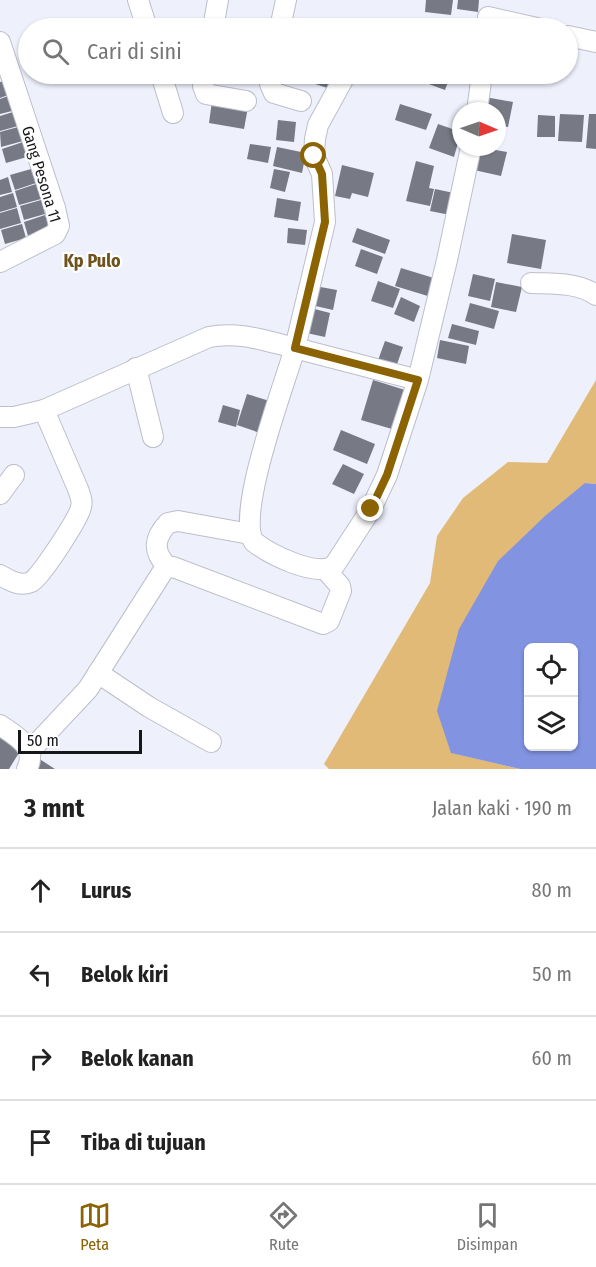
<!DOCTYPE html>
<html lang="id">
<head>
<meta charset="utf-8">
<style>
  body { margin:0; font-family:"Fira Sans Condensed",sans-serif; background:#f2f2f2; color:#222 }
  .controls { position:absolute; right:18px; bottom:18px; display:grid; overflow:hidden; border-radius:9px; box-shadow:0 2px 4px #0004 }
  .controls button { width:54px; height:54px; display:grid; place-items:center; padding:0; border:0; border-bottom:2px solid #e0e0e0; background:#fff; color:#222; font:30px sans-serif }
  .compass { position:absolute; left:452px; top:102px; width:54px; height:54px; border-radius:50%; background:#fff; box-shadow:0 2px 4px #0004; rotate:92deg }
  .scale { position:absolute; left:18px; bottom:15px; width:124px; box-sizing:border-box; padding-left:6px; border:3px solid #16171b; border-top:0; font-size:16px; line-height:21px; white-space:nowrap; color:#16171b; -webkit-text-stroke:4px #fefffe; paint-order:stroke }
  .stop { position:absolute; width:18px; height:18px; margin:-14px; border:4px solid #8b6303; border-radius:50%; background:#fff }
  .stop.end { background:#8b6303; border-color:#fff; box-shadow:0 2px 6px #0008 }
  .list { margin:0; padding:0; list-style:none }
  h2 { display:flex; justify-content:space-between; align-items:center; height:78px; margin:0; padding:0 24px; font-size:26px }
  h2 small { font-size:20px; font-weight:400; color:#767676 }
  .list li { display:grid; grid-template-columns:39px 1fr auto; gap:18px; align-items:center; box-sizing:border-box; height:84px; padding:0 24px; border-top:2px solid #e0e0e0 }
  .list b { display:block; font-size:22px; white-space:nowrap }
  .list em { font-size:20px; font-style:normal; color:#767676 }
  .icon { flex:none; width:33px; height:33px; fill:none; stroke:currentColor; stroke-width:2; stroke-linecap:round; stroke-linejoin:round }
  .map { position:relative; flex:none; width:596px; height:769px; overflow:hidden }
  .search { position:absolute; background:#fff; box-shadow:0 2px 4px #0004; left:18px; right:18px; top:18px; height:66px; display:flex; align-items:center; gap:15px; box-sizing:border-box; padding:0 21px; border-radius:33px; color:#767676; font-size:22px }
  .sheet { height:414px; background:#fff }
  nav { display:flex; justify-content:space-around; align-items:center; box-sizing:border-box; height:84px; border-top:2px solid #e0e0e0; background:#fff; font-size:16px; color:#767676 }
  nav a { display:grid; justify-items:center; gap:3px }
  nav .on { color:#8b6303 }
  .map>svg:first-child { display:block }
</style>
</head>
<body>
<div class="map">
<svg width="596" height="769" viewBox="0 0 596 769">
  <rect width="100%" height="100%" fill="#eef1fc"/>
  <polygon fill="#e1ba77" points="596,380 596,484 585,483 452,753 520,769 329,769 324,764 430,583 437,536 463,498 508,462 547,463"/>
  <path fill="#8293e2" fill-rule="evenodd" d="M585,483L596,484V769H520L451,753L437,711L459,629L498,561L545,516ZM528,648H574V746H528Z"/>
  <g fill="#777a84">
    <polygon points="426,0 453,0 451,15 425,12"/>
    <polygon points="458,0 479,0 478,12 457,9"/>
    <polygon points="454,18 477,23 475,28 451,28"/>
    <polygon points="315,74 342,74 337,91 312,83"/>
    <polygon points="420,74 451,74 445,90 418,80"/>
    <polygon points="4,81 8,95 0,98 0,82"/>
    <polygon points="8,96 12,111 0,114 0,99"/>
    <polygon points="485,97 513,102 508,127 497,125 497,111 483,111"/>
    <polygon points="212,101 248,107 244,129 209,123"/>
    <polygon points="400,104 432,114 426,130 395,120"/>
    <polygon points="13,112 18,126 0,131 0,116"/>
    <polygon points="560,114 584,115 582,142 558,141"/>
    <polygon points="589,114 596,114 596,149 586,148"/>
    <polygon points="538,115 555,116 555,137 537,137"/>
    <polygon points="278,120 296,122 294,142 276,140"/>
    <polygon points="438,124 461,132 454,157 429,148"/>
    <polygon points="18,127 23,141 1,147 0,132"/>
    <polygon points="23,142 27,157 6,163 2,149"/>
    <polygon points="250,144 271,147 268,163 247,159"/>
    <polygon points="277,147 306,153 302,173 273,166"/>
    <polygon points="479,147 507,152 501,176 474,170"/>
    <polygon points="416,161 434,166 429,188 434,189 430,206 406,201"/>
    <polygon points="342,165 374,173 368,197 352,193 350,199 335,196"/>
    <polygon points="31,169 36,183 15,190 10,175"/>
    <polygon points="274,169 290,172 285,192 270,188"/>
    <polygon points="8,177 12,192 0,195 0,180"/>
    <polygon points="36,184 41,199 19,205 15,191"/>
    <polygon points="435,189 454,193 450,215 430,211"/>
    <polygon points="13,193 17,207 0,212 0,197"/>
    <polygon points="277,198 301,202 298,221 274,217"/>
    <polygon points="41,200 45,214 24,220 20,206"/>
    <polygon points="17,208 21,223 0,229 0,213"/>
    <polygon points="45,215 50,230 28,236 24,222"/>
    <polygon points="22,224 26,238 5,244 1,230"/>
    <polygon points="288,228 307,230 305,245 287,243"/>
    <polygon points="357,228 390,240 385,254 352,242"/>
    <polygon points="512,234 546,240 541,269 507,263"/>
    <polygon points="361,249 383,257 377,274 355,266"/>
    <polygon points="401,268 437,279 431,297 395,286"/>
    <polygon points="473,274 495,279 490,301 468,296"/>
    <polygon points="378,281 400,289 393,308 371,301"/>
    <polygon points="496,282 522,287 516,312 491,307"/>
    <polygon points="315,286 337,290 333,310 311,305"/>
    <polygon points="401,297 420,306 414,322 394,314"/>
    <polygon points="470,303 499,311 494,329 465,321"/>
    <polygon points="307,307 330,313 325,337 302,332"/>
    <polygon points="452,324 479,331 476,345 448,338"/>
    <polygon points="440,340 469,346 466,364 437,358"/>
    <polygon points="385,341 403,347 395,370 377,363"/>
    <polygon points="373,380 405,390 392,429 361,420"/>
    <polygon points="247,394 273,402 263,434 237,425"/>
    <polygon points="223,405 240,410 236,427 218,422"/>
    <polygon points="341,430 375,444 367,464 333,450"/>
    <polygon points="343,464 364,474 354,494 332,484"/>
    <polygon points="0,734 22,748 9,769 0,769"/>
    <polygon points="38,758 55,769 32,769"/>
  </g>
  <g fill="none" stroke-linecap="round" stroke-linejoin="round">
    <g stroke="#bcbfca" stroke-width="22">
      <g id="street">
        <polyline points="138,0 147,28"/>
        <polyline points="488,17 537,28"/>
        <polyline points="213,28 218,0"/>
        <polyline points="280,28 286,0"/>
        <polyline points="568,36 596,42"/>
        <polyline points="0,42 55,208 59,226 55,234 0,262"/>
        <polyline points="161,74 173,113"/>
        <polyline points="205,74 203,86 206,94 246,101"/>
        <polyline points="272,74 270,84 274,93 301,101"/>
        <polyline points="477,111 482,74"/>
        <path d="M531,283C553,284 577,282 596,295"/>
        <polyline points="136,368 153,437"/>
        <path d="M418,380L295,348C285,383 235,515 254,542C271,555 315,577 334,566L371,509L387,475L418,380L447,260L471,147"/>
        <path d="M0,417H14L44,410L209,337C239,331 266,341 295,348L325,222L322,174L314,156L315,139L318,125L346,74"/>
        <polyline points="0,494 14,475"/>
        <path d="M168,567C152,552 154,538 168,523L178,521L250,534"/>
        <path d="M0,575C9,580 20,587 31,582C40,578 79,518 81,507C83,501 80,495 78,489L44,410"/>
        <polyline points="98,673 149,707 211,742"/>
        <path d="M0,725C16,736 38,747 27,769"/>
        <polyline points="30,751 88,689 165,568 173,567 323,624 329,621 341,591 340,586 326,570"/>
      </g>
    </g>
    <use href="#street" stroke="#fff" stroke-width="20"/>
  </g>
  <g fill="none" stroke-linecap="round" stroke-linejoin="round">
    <polyline stroke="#8b6303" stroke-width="8" points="314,156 322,174 325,222 295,348 418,380 387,475 371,509"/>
  </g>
  <g text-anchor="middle" stroke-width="4.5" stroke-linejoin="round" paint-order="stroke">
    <g font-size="16" fill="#16171b" stroke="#fefffe">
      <text transform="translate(42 174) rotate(73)" y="6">Gang Pesona 11</text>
    </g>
    <g font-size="18" font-weight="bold" fill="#6f521c" stroke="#fefffe">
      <text x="92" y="267">Kp Pulo</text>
    </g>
  </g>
</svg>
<div class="controls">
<button><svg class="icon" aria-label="locate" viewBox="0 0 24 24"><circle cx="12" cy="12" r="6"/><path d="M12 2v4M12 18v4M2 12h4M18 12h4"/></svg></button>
<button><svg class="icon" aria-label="layers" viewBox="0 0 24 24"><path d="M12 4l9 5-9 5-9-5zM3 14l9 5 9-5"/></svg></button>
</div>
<svg class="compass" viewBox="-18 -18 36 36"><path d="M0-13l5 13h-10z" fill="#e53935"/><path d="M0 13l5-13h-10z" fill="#767676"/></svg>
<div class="scale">50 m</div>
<div class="stop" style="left:314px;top:156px"></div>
<div class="stop end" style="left:371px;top:509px"></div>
<div class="search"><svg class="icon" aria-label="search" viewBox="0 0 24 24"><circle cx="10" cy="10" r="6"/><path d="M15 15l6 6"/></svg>Cari di sini</div>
</div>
<section class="sheet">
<h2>3 mnt<small>Jalan kaki · 190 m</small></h2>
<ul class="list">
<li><svg class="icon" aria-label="ahead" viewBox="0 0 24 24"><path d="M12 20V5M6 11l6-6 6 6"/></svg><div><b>Lurus</b></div><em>80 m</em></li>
<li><svg class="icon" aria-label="left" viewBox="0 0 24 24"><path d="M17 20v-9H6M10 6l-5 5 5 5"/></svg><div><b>Belok kiri</b></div><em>50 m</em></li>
<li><svg class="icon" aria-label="right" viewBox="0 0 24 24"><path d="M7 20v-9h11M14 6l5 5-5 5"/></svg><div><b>Belok kanan</b></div><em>60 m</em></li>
<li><svg class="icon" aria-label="arrive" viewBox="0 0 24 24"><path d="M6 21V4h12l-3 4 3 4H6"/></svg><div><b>Tiba di tujuan</b></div></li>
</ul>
</section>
<nav>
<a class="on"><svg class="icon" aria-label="map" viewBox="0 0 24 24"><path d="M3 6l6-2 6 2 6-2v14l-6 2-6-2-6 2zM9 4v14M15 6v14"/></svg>Peta</a>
<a><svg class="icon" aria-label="directions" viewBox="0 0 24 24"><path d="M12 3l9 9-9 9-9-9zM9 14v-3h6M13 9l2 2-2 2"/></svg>Rute</a>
<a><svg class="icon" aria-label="saved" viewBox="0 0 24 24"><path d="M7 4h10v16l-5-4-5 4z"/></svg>Disimpan</a>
</nav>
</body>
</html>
